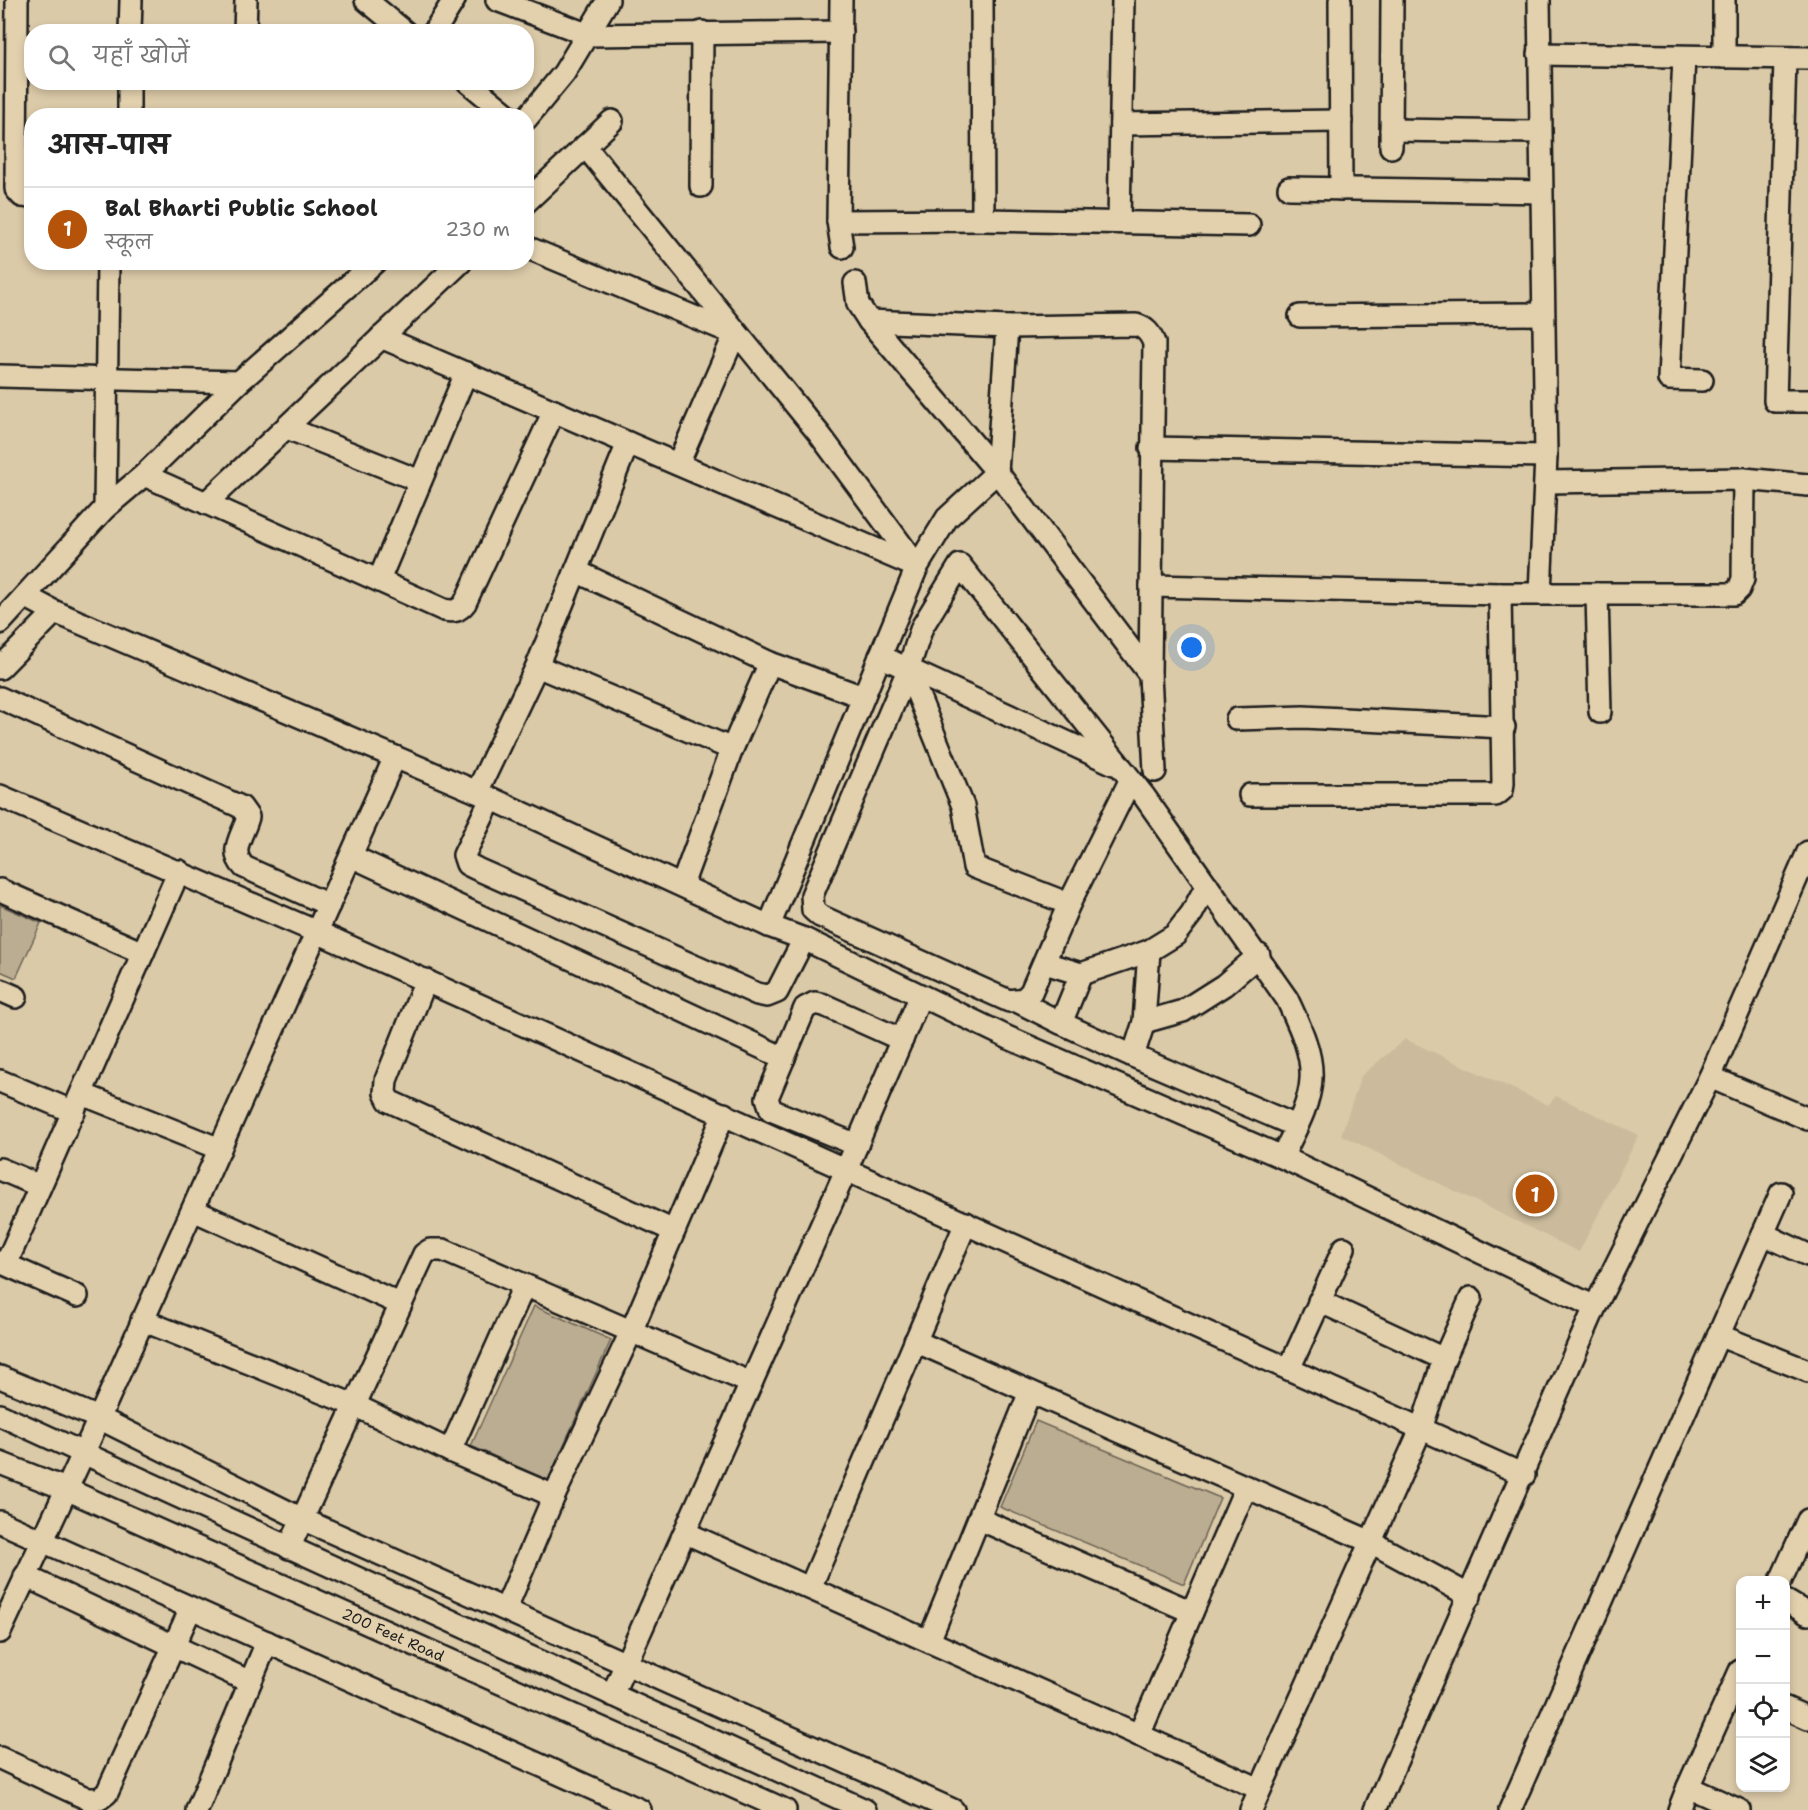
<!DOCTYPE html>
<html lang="hi">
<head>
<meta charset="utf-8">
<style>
  body { margin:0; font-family:"Shantell Sans","Playpen Sans Deva",sans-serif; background:#f2f2f2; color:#222 }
  .controls { position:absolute; right:18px; bottom:18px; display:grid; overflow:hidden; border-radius:12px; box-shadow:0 3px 9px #0003 }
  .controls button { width:54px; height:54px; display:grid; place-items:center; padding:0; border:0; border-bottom:2px solid #e0e0e0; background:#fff; color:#222; font:30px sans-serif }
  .you { position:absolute; left:1192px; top:648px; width:21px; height:21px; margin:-15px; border:4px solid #fff; border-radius:50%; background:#1a73e8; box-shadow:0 0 0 9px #1a73e833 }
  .badge { display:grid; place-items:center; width:39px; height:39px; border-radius:50%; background:#b45309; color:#fff; font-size:20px; font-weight:700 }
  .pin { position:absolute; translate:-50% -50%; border:3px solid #fff; box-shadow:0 2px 6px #0006 }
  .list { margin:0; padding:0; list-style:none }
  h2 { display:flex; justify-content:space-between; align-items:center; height:78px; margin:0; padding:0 24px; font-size:26px }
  h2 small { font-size:20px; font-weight:400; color:#767676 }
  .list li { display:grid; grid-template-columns:39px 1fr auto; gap:18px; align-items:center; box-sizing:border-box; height:84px; padding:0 24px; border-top:2px solid #e0e0e0 }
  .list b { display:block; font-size:22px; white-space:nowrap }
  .list p { margin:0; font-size:20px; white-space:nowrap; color:#767676 }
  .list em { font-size:20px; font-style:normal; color:#767676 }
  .icon { flex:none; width:33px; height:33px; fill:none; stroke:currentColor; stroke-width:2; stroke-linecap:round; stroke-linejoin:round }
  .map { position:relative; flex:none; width:1808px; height:1810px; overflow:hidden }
  .search { position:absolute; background:#fff; box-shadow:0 3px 9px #0003; left:24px; top:24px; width:510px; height:66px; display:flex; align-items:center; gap:15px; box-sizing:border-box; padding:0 21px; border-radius:24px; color:#767676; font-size:22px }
  .panel { position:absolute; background:#fff; box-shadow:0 3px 9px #0003; left:24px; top:108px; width:510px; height:162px; border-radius:24px }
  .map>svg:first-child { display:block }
</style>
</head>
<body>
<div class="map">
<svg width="1808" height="1810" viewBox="0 0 1808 1810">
  <rect width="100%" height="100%" fill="#dbcaa8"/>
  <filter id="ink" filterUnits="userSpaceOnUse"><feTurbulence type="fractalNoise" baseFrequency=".0167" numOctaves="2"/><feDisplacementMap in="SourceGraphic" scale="12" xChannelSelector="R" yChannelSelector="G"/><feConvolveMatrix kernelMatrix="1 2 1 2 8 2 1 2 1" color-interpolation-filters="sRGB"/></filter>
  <g filter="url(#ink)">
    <polygon fill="#cbbb9c" points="1405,1039 1548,1105 1556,1096 1639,1135 1579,1252 1341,1135 1361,1076"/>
    <g fill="#bbad91" stroke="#6c6456" stroke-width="1.5">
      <polygon points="0,905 41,923 16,978 0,971"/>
      <polygon points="534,1306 611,1340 548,1480 471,1446"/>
      <polygon points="1036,1421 1220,1498 1184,1584 1000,1507"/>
    </g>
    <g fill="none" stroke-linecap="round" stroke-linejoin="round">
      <g stroke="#1c1c1c" stroke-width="26">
        <g id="minor">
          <polyline points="17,0 16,189 22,196 32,197"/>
          <polyline points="366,0 405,32"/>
          <polyline points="497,0 589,35 841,32"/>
          <polyline points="841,0 838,221 842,247"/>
          <polyline points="1340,0 1341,189"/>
          <polyline points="1539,0 1546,456 1540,594"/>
          <polyline points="130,32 131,0"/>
          <polyline points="245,32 246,0"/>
          <polyline points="434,32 454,0"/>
          <polyline points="1539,54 1808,58"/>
          <polyline points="1684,57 1669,379 1702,380"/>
          <polyline points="1724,57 1724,0"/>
          <polyline points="1785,59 1775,401 1808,401"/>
          <polyline points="468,82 509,116"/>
          <polyline points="129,116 129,82"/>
          <polyline points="526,119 564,73 608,0"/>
          <polyline points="1121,124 1341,121"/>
          <polyline points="1391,130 1540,132"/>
          <polyline points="585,146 820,435 917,566"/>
          <polyline points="1391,147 1392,0"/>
          <polyline points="701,186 702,32"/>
          <polyline points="1289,188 1541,192"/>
          <polyline points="526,202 612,121"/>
          <polyline points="983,220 1249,225"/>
          <polyline points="838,221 983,220 982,0"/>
          <polyline points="1119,222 1123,0"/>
          <polyline points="526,247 735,334 678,464"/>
          <path d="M855,283L858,304L869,321L1007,327L1136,325C1146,328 1150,333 1154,343L1150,675L1155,771"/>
          <polyline points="1300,316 1542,314"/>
          <polyline points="869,321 997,472 1150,675"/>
          <polyline points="381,337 917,567"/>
          <polyline points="0,376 239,382"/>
          <polyline points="287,428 420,481"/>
          <polyline points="1151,448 1546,456"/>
          <path d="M144,475L444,610C454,612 459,611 465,603L554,411"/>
          <polyline points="1546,482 1744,479 1808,485"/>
          <polyline points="206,503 461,262"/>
          <polyline points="105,508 108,262"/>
          <polyline points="576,571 770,663 863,697"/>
          <polyline points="379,580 466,373"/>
          <polyline points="1151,586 1500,594 1734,594 1739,589 1743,579 1744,479"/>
          <polyline points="1597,594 1600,712"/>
          <polyline points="25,596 55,612 477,792 769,926 804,939 1009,1038 1282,1157 1595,1307"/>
          <polyline points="0,623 105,508 144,475 239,382 375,262"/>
          <polyline points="880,656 1114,764"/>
          <polyline points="537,666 732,749 682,885"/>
          <polyline points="0,668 55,612"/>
          <polyline points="908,670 963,806 974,867 1069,904"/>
          <path d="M0,698L241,807L248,817C243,836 228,851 244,867L329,905"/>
          <polyline points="1237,719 1303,717 1504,727"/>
          <polyline points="732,749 770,663"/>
          <path d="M1130,781L1069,904L1031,992L1024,999L1009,1001L820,916L813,910L812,895L908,670L922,627L960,565L1144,796L1287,999C1298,1023 1313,1052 1311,1079C1310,1105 1293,1134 1282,1157"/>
          <polyline points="477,792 537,666 628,443"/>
          <polyline points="1250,795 1496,795 1502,790 1503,783 1500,594"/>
          <polyline points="0,796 317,932 1524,1475"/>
          <polyline points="491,799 464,855 467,864 477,869 757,994 767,996 777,992 804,939"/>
          <polyline points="351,856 784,1058"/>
          <polyline points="0,890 143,953"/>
          <polyline points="769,926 917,567 947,518 997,472 1007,327"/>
          <polyline points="1149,951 1144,1022 1133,1056 1296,1126"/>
          <polyline points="1045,963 1081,974 1149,951 1175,935 1192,913 1207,885"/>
          <polyline points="1081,974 1061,1023 1133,1056"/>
          <polyline points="426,980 386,1080 385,1093 389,1101 674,1231"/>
          <polyline points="0,990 16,997"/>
          <polyline points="1017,1001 1061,1023"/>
          <polyline points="1144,1022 1183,1011 1224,985 1259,955"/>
          <polyline points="1710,1077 1808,1119"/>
          <polyline points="0,1081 74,1112"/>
          <polyline points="82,1094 220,1149"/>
          <polyline points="857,1145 771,1110 767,1098 805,1008 815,1003 824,1005 902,1040"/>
          <polyline points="0,1169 40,1186"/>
          <polyline points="193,1210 400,1304"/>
          <polyline points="1763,1234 1808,1255"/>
          <polyline points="0,1262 77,1296"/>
          <polyline points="6,1264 179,871"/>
          <polyline points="1319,1301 1444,1359"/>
          <polyline points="142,1320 354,1405 450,1451 554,1496"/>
          <polyline points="1718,1335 1808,1371"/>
          <polyline points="915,1341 1371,1542 1470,1596"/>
          <polyline points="1289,1369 1344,1248"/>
          <polyline points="0,1377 99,1418 302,1519 953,1810"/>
          <polyline points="0,1415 865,1810"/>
          <polyline points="450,1451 524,1286"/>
          <polyline points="0,1463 66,1489 785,1810"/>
          <polyline points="979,1519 1192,1612"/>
          <polyline points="0,1522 640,1810"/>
          <polyline points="686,1533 1260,1789"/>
          <polyline points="289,1548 424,1254 430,1250 443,1250 751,1383"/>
          <polyline points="25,1576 250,1682"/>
          <polyline points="1781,1580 1808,1520"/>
          <polyline points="810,1588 966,1223"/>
          <polyline points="1786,1601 1808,1614"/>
          <polyline points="506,1608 554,1496 631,1332 724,1114"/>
          <polyline points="0,1632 84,1452 395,757"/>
          <polyline points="929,1641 1030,1392"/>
          <polyline points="612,1695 847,1168 920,997"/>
          <polyline points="1786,1708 1808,1718"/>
          <polyline points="1139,1735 1246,1487"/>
          <polyline points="0,1758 88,1799 99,1799 107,1793 191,1608"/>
          <polyline points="1688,1787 1740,1671"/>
          <polyline points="197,1810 267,1642"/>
          <polyline points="1251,1810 1421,1429 1444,1359 1471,1298"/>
          <polyline points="1375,1810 1595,1307 1710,1077 1808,852"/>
          <polyline points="1510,1810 1781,1193"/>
          <polyline points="1679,1810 1688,1787 1739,1810"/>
        </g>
      </g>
      <use href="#minor" stroke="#e3d1ae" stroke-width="21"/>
    </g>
  </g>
  <g text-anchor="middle" stroke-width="5" stroke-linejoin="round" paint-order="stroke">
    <g font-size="15" fill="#1c1c1c" stroke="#e3d1ae">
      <text transform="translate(393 1635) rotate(24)" y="5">200 Feet Road</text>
    </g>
  </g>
</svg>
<div class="controls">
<button>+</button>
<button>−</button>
<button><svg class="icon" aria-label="locate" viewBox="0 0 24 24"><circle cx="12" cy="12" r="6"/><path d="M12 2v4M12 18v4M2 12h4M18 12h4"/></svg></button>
<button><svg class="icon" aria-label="layers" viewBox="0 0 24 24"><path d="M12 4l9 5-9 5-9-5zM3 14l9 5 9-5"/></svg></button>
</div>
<div class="you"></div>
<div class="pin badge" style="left:1535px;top:1194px">1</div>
<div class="search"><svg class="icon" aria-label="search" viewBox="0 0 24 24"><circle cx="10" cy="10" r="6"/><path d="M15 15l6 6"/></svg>यहाँ खोजें</div>
<section class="panel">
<h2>आस-पास<small></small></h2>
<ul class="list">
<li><span class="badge">1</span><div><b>Bal Bharti Public School</b><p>स्कूल</p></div><em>230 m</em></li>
</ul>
</section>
</div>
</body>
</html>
